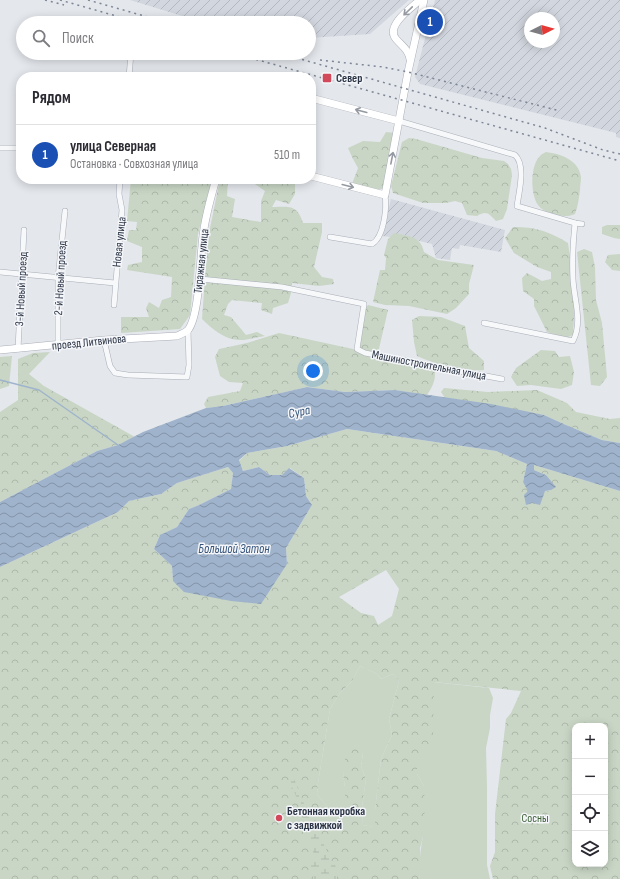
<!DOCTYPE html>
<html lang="ru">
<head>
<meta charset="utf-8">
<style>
  body { margin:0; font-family:"Sofia Sans Condensed",sans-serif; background:#f7f7f7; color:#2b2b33 }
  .controls { position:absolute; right:12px; bottom:12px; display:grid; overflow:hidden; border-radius:8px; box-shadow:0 2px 10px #0003 }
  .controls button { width:36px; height:36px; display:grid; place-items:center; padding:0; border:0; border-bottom:1px solid #e1e1e2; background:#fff; color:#2b2b33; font:20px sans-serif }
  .compass { position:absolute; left:524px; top:12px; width:36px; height:36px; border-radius:50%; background:#fff; box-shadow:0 2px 10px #0003; rotate:84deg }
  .you { position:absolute; left:313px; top:371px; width:14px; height:14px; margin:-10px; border:3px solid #fff; border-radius:50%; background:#1a73e8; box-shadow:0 0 0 6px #1a73e833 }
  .badge { display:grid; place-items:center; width:26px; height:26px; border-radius:50%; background:#d1495b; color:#fff; font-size:13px; font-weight:700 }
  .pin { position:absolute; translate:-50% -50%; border:2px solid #fff; box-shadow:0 1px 4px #0006 }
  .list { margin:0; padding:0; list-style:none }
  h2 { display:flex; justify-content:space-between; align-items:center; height:52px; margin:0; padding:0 16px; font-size:17px }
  h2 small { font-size:13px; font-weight:400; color:#7c7c81 }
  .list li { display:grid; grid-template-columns:26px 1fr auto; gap:12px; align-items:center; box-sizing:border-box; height:60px; padding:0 16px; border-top:1px solid #e1e1e2 }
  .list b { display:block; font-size:15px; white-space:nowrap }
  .list p { margin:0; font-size:13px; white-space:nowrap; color:#7c7c81 }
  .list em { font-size:13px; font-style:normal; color:#7c7c81 }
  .icon { flex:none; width:22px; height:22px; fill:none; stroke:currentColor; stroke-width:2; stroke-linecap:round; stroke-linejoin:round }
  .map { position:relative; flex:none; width:620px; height:879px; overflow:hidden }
  .search { position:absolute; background:#fff; box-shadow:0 2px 10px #0003; left:16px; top:16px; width:300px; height:44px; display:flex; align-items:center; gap:10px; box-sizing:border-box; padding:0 14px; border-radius:22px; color:#7c7c81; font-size:15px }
  .panel { position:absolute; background:#fff; box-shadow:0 2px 10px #0003; left:16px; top:72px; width:300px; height:112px; border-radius:16px }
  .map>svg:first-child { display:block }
</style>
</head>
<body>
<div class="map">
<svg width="620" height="879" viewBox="0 0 620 879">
  <defs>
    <pattern id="industrial-furrows" width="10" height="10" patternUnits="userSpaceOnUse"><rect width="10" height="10" fill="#d2d6de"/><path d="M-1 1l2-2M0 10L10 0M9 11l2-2" fill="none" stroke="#b4b8c0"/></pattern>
    <pattern id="forest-crowns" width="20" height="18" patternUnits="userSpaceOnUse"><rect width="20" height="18" fill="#c9d6c5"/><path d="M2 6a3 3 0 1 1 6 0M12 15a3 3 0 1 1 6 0" fill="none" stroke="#adb8ab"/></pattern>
    <pattern id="wetland-marsh" width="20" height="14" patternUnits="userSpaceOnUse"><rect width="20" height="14" fill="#c9d6c5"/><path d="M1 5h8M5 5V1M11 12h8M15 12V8" fill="none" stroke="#adb8ab"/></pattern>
    <pattern id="water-waves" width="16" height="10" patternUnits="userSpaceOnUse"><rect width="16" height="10" fill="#9fb4cc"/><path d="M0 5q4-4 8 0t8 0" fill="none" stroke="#8293a7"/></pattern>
  </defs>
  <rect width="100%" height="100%" fill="#e4e7ec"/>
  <g fill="url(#industrial-furrows)" fill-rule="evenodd">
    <polygon points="130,0 409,0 370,34 309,38 309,23 205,23"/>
    <path d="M435,0H620V138L616,137V133L420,84L415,77ZM530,18H554V42H530Z"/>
    <polygon points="391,199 505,230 501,252 460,245 459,249 452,248 450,260 436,258 432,244 415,240 382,236"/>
  </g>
  <path fill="#c9d6c5" d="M360,666L377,674L381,679L393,674L399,681L389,719L392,735L381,759L375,810L417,815L424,813V786L417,774V759L433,741V682L489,688L493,698L490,715V728L486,748L487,787V865L490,879H419C422,865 419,851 423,837L363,825L362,807L366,779L361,766L363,753L355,745L352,749L343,774L345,787V809L333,814L317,794L318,783L330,709L340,693L352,681Z"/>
  <g fill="url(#forest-crowns)" fill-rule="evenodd">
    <polygon points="386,132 395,133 384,188 375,191 352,184 358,168 353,159 348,148 363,141 380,142"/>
    <path d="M409,138L416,139L482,158L504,161L508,164L511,169L512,175L507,209L503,219L496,221C489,214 487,210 477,216L467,215L462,203L455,201L446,203H423L393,193L391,186L402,142Z"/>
    <path d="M546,152C561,154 579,160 581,177C581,181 580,186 580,190C579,198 578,206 575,214C568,217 564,216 557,215C550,213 542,211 538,205C530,194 530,164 541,155C542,154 544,153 546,152Z"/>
    <polygon points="131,179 213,179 198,234 190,315 180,329 121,333 121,317 149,317 146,308 149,302 159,308 162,300 171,297 172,277 127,270 128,265 142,262 142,247 127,241 129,230 136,230 137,222 127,221"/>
    <path d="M220,179H228L227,196L235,199L232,217L261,222V201L265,191L255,184L252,179H295V194L289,204L276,200L272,207C289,207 297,204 303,223H322V232L314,267L322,277L333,279L334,284L319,286L292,283L291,293L288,303L273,308L272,314L261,310L262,303L232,300L228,304L224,315L231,317L246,335L257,332L265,336C257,337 248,340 240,340C225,340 212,329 202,319L208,238Z"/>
    <polygon points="607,225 620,225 620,239 614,238 602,234 602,227"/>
    <path d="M513,227C536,227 548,231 568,243L570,257L571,279L575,301L573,335L566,338L547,332L534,306V299L523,291L522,278L527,273L542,281L551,279V272L537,267L514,253L505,238Z"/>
    <path d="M394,233C408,236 421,236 424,252L438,260L474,265L469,284V294L456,308L447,314L409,306L385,305L373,302L380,270H385L386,258L384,255L388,239Z"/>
    <polygon points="584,249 592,252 595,267 596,300 602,323 607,377 600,386 591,385 577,252"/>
    <polygon points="620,254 620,271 612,270 605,262 608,255"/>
    <polygon points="368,305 388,310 378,353 359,349 366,308"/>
    <path d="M419,316L441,317L465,326L469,348L484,361V370C461,372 438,365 417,356L414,342L412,320Z"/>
    <path d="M279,333L353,349L365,355L408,362L434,370C437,378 432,388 427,395L395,390L345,392L307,387L223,406L206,408L204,404L208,397L240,391L243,383L229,382L220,376L215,357L219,349L247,343Z"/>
    <polygon points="541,350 555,351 559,357 570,356 574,372 572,385 561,389 531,385 517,386 511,377 516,368"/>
    <polygon points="50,352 29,374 44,386 135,437 118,445 97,451 0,502 0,412 18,400 18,359 33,353"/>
    <polygon points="12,356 9,386 0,389 0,357"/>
    <polygon points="444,388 488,392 537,390 567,403 576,412 610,419 620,418 620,443 602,440 566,425 544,415 445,398 441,392"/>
    <path d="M347,429L496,451L527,464L523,482L545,491L551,490L546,475L534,470V465L620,491V879H493L490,866L495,852V814L506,719L511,713L521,691L434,682L433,742L417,760V774L424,786L425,812L419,828L423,837L420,848L422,867L419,879H0V567L118,512L129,501L161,494L177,483L228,467L233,473L231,489L199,505L189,509L177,527L160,535L154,549L172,566L173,581L287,564L286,548L312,505L306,496L304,478L290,468L283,475H270L259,467L243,471L239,461L247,453L287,446ZM386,570L399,589L392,616L378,625L374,616L361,613L339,597ZM360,666L377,674L381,679L393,674L399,681L389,719L392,735L381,759L375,810V827L363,825L362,807L366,779L361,766L363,753L362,746L355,745L346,752L343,774L345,787V809L333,814L317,794L318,783L330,709L340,693L352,681ZM575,726H605V864H575Z"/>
  </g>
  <path fill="url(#wetland-marsh)" d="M290,769L307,811L316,820L320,836L332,862L337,868V879H314C311,869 308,863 314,854C311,847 307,839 305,831C303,822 302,813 299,804C296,793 286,780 290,769Z"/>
  <polygon fill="url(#water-waves)" points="307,387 345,392 395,390 491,404 544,415 566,425 602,440 620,443 620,491 534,465 534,470 546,475 556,487 551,490 545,491 540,505 532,503 526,505 524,495 528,491 523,482 527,464 496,451 347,429 287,446 247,453 239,460 243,471 259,467 270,475 282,475 289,468 304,478 306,496 312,505 286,548 287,564 261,604 231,601 184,592 173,581 172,566 154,549 160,535 177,527 189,509 199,505 231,489 233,473 228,467 177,483 161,494 129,501 118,512 0,567 0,502 97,451 118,445 143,432 206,408 223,406"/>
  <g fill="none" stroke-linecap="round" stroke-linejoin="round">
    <polyline stroke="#9fb4cc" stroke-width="1.5" points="0,380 39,390 118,445"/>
    <g stroke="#a9aeb7" stroke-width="6">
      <g id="street">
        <polyline points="129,77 131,53"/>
        <path d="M399,121L515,155C526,165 519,192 517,206L575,223L582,224"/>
        <polyline points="0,148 21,148"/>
        <path d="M330,237L372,244C384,237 387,208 385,195"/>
        <polyline points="0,272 115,283"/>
        <polyline points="200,279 282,287 364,304 357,349 365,353 502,379"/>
        <polyline points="114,305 122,210 119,194 120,179"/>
        <path d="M484,323L573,341C583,321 574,300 573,279C572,261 573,242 575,223"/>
        <polyline points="104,340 110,366 115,373 128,375 187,377 189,365 188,330"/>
        <polyline points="58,345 58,278 65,211"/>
        <polyline points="18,349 24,230"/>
      </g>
    </g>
    <g stroke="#a9aeb7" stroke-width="8">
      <g id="secondary">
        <path d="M410,59C408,49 402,46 396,39C385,26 411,8 420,0"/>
        <polyline points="311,98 399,121"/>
        <polyline points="311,176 385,195 408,72 424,0"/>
        <path d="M0,350L104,340L177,336C181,334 185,333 188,330C200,315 200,256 203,236C205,217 211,197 216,179"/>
      </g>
    </g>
    <use href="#street" stroke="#f7f8fa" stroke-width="5"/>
    <use href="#secondary" stroke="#fff" stroke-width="7"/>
    <g stroke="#7d8696" stroke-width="1.5" stroke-dasharray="2 4" stroke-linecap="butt">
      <polyline points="45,0 64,5"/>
      <polyline points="60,0 141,23"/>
      <polyline points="88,0 169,23"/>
      <polyline points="233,53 620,161"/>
      <polyline points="279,53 545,128 603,150 620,154"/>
      <polyline points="320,60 383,67 408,72 560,111"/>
    </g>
  </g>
  <defs><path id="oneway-shaft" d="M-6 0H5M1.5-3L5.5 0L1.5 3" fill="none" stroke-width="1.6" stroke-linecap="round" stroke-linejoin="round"/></defs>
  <g stroke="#959aa2">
    <use href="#oneway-shaft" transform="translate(408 11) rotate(136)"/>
    <use href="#oneway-shaft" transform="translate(361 111) rotate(-165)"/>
    <use href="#oneway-shaft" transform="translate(392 158) rotate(-79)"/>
    <use href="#oneway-shaft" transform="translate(348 186) rotate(14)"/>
  </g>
  <g fill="#d1495b" stroke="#f4f6f9" stroke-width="1.5">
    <rect x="322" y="73" width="10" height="10" rx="2"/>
    <circle cx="279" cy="818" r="4"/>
  </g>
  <g text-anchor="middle" stroke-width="3" stroke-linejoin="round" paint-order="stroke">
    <g font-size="12" font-weight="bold" fill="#2b3445" stroke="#f4f6f9" text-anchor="start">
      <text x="336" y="82">Север</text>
      <text x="287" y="815">Бетонная коробка<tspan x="287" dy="14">с задвижкой</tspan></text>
    </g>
    <g font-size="12" fill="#2b3445" stroke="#f4f6f9">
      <text transform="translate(119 242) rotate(-84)" y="4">Новая улица</text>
      <text transform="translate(201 261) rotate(-84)" y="4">Тиражная улица</text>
      <text transform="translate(60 278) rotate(-87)" y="4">2-й Новый проезд</text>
      <text transform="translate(21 289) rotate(-87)" y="4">3-й Новый проезд</text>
      <text transform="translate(89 342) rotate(-6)" y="4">проезд Литвинова</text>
      <text transform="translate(429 365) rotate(11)" y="4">Машиностроительная улица</text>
    </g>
    <g font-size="12" fill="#3f6138" stroke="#f4f6f9">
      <text x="535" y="822">Сосны</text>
    </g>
    <g font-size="13" font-style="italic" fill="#34527a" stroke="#f4f6f9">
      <text transform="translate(299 411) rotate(-11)" y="5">Сура</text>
      <text x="234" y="553">Большой Затон</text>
    </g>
  </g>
</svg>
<div class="controls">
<button>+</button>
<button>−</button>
<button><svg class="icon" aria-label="locate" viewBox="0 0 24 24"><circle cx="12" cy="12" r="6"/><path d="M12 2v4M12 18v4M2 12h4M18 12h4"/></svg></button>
<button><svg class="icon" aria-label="layers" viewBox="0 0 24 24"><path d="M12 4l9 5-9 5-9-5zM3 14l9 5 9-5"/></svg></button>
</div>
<svg class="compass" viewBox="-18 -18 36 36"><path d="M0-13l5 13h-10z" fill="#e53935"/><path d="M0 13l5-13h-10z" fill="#7c7c81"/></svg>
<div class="you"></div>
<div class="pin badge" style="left:430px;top:22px;background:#1a4fb4">1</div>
<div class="search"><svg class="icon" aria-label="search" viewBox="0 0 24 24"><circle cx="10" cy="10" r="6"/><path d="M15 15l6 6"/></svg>Поиск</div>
<section class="panel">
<h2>Рядом<small></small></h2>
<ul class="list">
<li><span class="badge" style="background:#1a4fb4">1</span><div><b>улица Северная</b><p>Остановка · Совхозная улица</p></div><em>510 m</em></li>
</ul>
</section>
</div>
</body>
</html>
